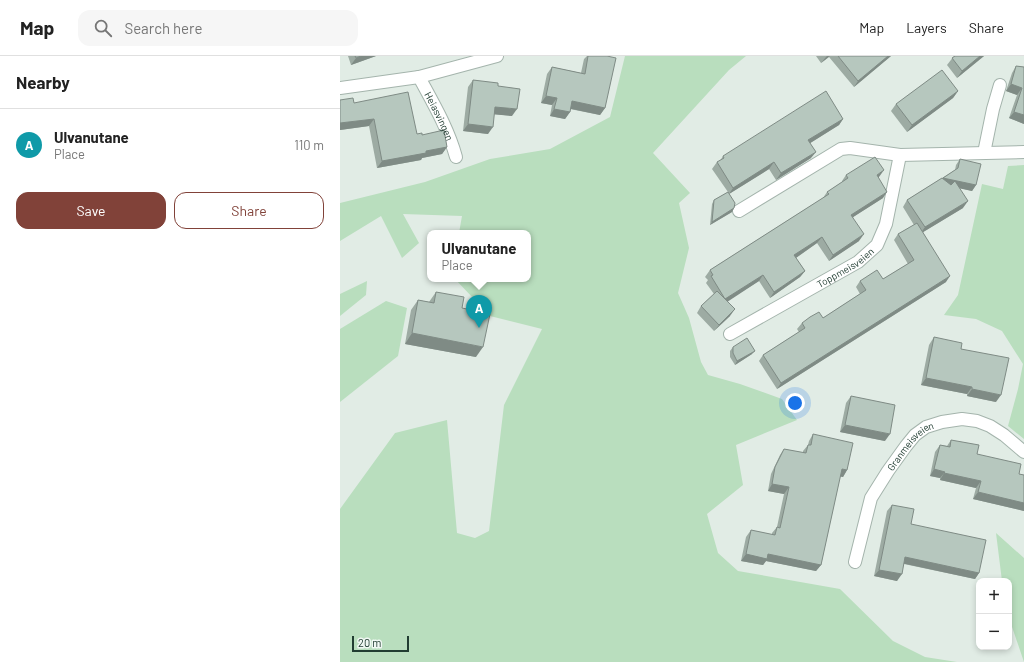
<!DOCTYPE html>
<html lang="en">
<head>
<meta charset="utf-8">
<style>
  body { margin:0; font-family:Barlow,sans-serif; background:#f6f6f6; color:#222 }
  .controls { position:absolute; right:12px; bottom:12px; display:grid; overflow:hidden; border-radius:8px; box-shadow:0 2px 6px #0003 }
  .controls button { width:36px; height:36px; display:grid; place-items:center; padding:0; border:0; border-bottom:1px solid #e0e0e0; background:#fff; color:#222; font:20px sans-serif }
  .scale { position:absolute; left:12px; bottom:10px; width:57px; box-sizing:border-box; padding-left:4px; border:2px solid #213d32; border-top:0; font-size:11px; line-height:14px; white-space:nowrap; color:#213d32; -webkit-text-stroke:3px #f1f8f4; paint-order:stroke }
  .you { position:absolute; left:455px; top:347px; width:14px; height:14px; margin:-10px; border:3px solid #fff; border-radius:50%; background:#1a73e8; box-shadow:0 0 0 6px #1a73e833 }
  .badge { display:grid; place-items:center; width:26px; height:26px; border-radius:50%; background:#814239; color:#fff; font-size:13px; font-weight:700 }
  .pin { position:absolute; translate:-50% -33px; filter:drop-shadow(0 1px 2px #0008) }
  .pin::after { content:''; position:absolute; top:21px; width:14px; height:12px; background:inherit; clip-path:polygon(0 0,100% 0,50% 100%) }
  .popup { position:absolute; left:87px; top:174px; width:104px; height:52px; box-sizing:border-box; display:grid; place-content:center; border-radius:8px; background:#fff; filter:drop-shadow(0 1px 3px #0005); font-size:13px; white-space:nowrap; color:#767676 }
  .popup b { font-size:15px; color:#222 }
  .popup::after { content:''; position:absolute; left:50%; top:100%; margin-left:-8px; border:8px solid transparent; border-top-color:#fff }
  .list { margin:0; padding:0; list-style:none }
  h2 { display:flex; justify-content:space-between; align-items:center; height:52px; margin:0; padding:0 16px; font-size:17px }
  h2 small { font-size:13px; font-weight:400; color:#767676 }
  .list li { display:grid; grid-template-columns:26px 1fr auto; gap:12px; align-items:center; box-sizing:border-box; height:72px; padding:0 16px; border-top:1px solid #e0e0e0 }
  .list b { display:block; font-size:15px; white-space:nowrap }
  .list p { margin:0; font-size:13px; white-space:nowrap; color:#767676 }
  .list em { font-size:13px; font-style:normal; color:#767676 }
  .actions { display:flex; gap:8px; padding:12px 16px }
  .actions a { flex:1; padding:9px 0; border:1px solid #814239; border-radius:12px; text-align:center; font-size:14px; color:#814239 }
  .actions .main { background:#814239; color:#fff }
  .icon { flex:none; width:22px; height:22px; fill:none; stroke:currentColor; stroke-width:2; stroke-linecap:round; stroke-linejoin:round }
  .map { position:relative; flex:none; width:684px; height:606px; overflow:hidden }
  header { display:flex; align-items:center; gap:24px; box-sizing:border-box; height:56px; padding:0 20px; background:#fff; border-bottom:1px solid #e0e0e0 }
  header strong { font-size:19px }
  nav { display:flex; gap:22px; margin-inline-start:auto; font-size:14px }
  .search { width:280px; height:36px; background:#f6f6f6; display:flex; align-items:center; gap:10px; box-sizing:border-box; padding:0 14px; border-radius:12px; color:#767676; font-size:15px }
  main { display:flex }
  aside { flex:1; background:#fff }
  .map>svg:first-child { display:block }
</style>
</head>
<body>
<header>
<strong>Map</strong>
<div class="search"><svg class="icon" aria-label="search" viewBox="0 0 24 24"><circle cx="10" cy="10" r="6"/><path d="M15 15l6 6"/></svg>Search here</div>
<nav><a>Map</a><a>Layers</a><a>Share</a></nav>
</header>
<main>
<aside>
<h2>Nearby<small></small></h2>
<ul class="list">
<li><span class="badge" style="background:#0f9aa8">A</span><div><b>Ulvanutane</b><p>Place</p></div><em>110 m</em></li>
</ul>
<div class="actions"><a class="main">Save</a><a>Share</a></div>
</aside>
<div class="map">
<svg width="684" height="606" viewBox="0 0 684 606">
  <rect width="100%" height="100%" fill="#e1ece5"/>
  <g fill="#b9debe">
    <polygon points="285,0 406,0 389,14 313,97 350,137 339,147 349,192 338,237 349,262 361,306 368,319 400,328 442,343 457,364 396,389 403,429 367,458 378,497 398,515 500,533 553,585 585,601 617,606 0,606 0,453 55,377 107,364 117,477 135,482 149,475 164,349 202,273 150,260 115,223 188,223 188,177 119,177 122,160 63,158 79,187 62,202 41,160 0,185 0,147 85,126 150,103 210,93 270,61"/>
    <polygon points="684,109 684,383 668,370 678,333 683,308 662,275 636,263 604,259 618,239 642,128 663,133 668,110"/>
    <polygon points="27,225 26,239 0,260 0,238"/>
    <polygon points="46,245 67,252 58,300 0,346 0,273"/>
    <polygon points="656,477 684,502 684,606 669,562 669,525 662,525"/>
  </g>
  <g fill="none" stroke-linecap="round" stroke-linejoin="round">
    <g stroke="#a4b4ac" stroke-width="14">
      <g id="minor">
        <path id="s1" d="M79,21C93,47 108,72 116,101"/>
        <polyline points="0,32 79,21 157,0"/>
        <polyline points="644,97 653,53 660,29"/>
        <polyline points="399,155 501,93 510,92 560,99 684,96"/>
        <path id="s2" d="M390,278L518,206L537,189L546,168L560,99"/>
        <path id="s3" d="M515,506L531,442L548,415L566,390L575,379L586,371L602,366L622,363L637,365L650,370L664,379L684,396"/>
      </g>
    </g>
    <use href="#minor" stroke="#fff" stroke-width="12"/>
  </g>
  <g fill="#9daba3">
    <polygon points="8,0 36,0 11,9"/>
    <polygon points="247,0 267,0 265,52 260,59 230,53 230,56 225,63 210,60 212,49 201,47 207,18 212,11 241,17 244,3"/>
    <polygon points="476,0 551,0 514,31 489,1 481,7"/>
    <polygon points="614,0 644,0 617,22 607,9"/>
    <polygon points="676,10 684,11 684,68 669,62 677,39 666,35 672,17"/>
    <polygon points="133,24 158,30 172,60 154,58 148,78 123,75 128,31"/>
    <polygon points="618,35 613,42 567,76 551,55 556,48"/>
    <polygon points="0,44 14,47 77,78 82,79 107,91 102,98 82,102 81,104 37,112 29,70 0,74"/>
    <polygon points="503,63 499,69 470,87 471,102 436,124 429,113 389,138 394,152 392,156 370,169 372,148 374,144 388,136 372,113 377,106 380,105 383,100"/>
    <polygon points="620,103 636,129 632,135 620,132 623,152 583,176 606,226 437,333 419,305 423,299 459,276 457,273 462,267 483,262 520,238 516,231 520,225 543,223 568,208 554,184 558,178 574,169 563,151 567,144 615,114 616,109"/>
    <polygon points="506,119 539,121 538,121 543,142 513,161 519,185 489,205 477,187 456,202 465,215 460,221 430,242 419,225 387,245 390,260 374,275 357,257 361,250 374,238 366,227 368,224 365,221 370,214 483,142 487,136 502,126 502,125"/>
    <polygon points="96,236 122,252 136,301 65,288 71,254 78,244 89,246"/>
    <polygon points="594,281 621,293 656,346 627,340 627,338 581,329 589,289"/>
    <polygon points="393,291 412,298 395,309 390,301 390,295"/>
    <polygon points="511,340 545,385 500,376 506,347"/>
    <polygon points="473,378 507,414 503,421 500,420 481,509 476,515 426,505 423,509 401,505 406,481 411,474 432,479 432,477 437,471 444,438 428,435 431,418 440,399 444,393 463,397 463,395 468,389 469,385"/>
    <polygon points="611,384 637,398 679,418 684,419 684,455 633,443 636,432 600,424 600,422 590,420 595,396 600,389 607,390"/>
    <polygon points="552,449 571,468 639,517 635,523 564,508 557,525 534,520 547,455"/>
  </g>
  <g fill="#7f8b85">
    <polygon points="21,0 36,0 11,9 16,2"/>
    <polygon points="487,0 490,0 481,7 486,1"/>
    <polygon points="548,0 551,0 514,31 518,25"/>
    <polygon points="640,0 644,0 617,22 622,15"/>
    <polygon points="671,28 682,32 677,39 666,35"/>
    <polygon points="618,35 613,42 567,76 572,69"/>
    <polygon points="206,40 217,42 212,49 201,47"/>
    <polygon points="232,45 265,52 260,59 227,52"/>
    <polygon points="155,51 177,53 172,60 150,58"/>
    <polygon points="214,53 230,56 225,63 210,60"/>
    <polygon points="674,56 684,59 684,68 669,62"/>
    <polygon points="34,63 29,70 0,74 0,67"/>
    <polygon points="503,63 499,69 464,91 468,84"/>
    <polygon points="128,68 153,71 148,78 123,75"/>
    <polygon points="107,91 102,98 82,102 81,104 37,112 42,105 86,95"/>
    <polygon points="476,96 471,102 436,124 441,117"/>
    <polygon points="434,106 429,113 389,138 393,132"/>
    <polygon points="544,114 539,121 532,125 537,119"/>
    <polygon points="603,122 636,129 632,135 599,128"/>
    <polygon points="547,136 543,142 507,165 511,159"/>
    <polygon points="628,145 623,152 580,178 585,171"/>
    <polygon points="394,152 392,156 370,169 372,166"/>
    <polygon points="524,178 519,185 489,205 493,199"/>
    <polygon points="482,181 477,187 450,206 454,199"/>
    <polygon points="465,215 460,221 430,242 434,236"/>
    <polygon points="423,219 419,225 381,250 385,243"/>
    <polygon points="610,220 606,226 437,333 441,327"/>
    <polygon points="395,253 390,260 374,275 379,269"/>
    <polygon points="72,277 143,291 136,301 65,288"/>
    <polygon points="415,295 412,298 395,309 397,305"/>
    <polygon points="586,322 632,331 627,338 581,329"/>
    <polygon points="632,333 661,339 656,346 627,340"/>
    <polygon points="505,369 550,378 545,385 500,376"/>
    <polygon points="502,413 507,414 503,421 497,420"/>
    <polygon points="594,413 605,416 600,422 590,420"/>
    <polygon points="604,417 641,425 636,432 600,424"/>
    <polygon points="432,428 449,431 444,438 428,435"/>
    <polygon points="638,436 684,447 684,455 633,443"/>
    <polygon points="406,498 428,498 481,509 476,515 426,505 423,509 401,505"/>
    <polygon points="565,501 639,517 635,523 561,507"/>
    <polygon points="539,514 562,518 557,525 534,520"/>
  </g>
  <g fill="#b6c7be" stroke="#7f8b85">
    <polygon points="15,0 21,0 16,2"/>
    <polygon points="248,0 267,0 276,2 265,52 232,45 230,56 214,53 217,42 206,40 212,11 245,18"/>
    <polygon points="498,0 548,0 518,25"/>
    <polygon points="615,0 640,0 622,15 612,2"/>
    <polygon points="676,10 684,11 684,59 674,56 682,32 671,28"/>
    <polygon points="602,14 618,35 572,69 556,48"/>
    <polygon points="133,24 158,27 158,30 180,33 177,53 155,51 153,71 128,68"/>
    <polygon points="486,35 503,63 468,84 476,96 441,117 434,106 393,132 377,106 384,102 383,100"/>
    <polygon points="68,36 77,78 82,77 82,79 104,74 107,91 86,95 86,97 42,105 34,63 0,67 0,44 13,42 14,47"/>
    <polygon points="535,101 544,114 537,119 547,136 511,159 524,178 493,199 482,181 454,199 465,215 434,236 423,219 385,243 395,253 379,269 361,250 377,235 385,243 371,220 373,219 370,214 489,138 487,136 508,122 506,119"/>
    <polygon points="620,103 641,108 636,129 603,122 618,112"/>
    <polygon points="602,122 611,129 615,125 628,145 585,171 567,144"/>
    <polygon points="388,136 395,147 394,152 372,166 374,144"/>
    <polygon points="577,167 610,220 441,327 423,299 465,272 462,267 470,261 479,256 483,262 526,234 520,225 537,214 543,223 574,204 558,178"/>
    <polygon points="96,236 124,241 122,252 150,258 143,291 72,277 78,244 94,247"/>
    <polygon points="594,281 622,287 621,293 669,302 661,339 632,333 632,331 586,322"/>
    <polygon points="407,282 415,295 397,305 393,297 393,291"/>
    <polygon points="511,340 555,349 550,378 505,369"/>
    <polygon points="473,378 513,387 507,414 502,413 481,509 428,498 427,503 406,498 411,474 435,479 437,471 440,472 449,431 432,428 435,411 444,393 466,397 468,389 471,389"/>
    <polygon points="611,384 639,389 637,398 681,408 679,418 684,419 684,447 638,436 641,425 604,417 605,416 594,413 600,389 610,391"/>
    <polygon points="552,449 574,453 571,468 646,484 639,517 565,501 562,518 539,514"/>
  </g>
  <g text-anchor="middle" stroke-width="4" stroke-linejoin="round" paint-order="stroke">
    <g font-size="10" fill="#213d32" stroke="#f1f8f4">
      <text dy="4" stroke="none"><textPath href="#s1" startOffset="44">Heiasvingen</textPath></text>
      <text dy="4" stroke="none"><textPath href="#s2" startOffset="133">Toppmeisveien</textPath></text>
      <text dy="4" stroke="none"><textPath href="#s3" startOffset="132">Granmeisveien</textPath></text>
    </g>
  </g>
</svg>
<div class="controls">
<button>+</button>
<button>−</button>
</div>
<div class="scale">20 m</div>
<div class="you"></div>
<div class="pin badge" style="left:139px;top:272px;background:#0f9aa8">A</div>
<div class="popup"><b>Ulvanutane</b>Place</div>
</div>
</main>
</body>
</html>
